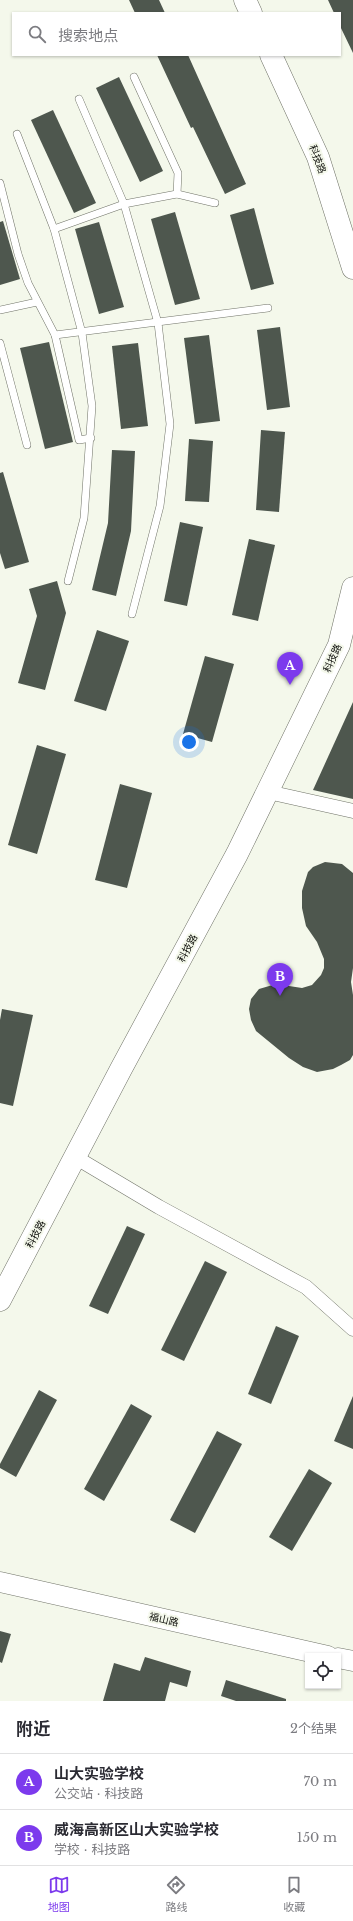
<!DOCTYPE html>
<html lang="zh">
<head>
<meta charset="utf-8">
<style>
  body { margin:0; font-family:"Libre Baskerville","Noto Sans SC",serif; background:#f7f7f7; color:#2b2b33 }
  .controls { position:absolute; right:12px; bottom:12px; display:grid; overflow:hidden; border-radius:0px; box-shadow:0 1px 3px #0004 }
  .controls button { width:36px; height:36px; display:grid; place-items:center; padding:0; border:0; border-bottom:1px solid #e1e1e2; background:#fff; color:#2b2b33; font:20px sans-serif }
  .you { position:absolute; left:189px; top:742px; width:14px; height:14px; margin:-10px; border:3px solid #fff; border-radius:50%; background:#1a73e8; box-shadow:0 0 0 6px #1a73e833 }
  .badge { display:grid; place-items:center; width:26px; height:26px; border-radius:50%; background:#7c3aed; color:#fff; font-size:13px; font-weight:700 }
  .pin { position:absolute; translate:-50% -33px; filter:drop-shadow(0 1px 2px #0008) }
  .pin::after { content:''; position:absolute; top:21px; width:14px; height:12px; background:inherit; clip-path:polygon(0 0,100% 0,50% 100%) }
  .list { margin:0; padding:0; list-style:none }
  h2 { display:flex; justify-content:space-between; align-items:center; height:52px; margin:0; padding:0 16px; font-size:17px }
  h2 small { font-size:13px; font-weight:400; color:#7c7c81 }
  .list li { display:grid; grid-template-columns:26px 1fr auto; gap:12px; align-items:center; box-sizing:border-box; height:56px; padding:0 16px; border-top:1px solid #e1e1e2 }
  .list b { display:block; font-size:15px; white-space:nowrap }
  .list p { margin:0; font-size:13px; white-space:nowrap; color:#7c7c81 }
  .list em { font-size:13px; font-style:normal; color:#7c7c81 }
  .icon { flex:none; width:22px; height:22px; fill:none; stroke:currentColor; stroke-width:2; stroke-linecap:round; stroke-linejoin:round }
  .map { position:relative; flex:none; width:353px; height:1701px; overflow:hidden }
  .search { position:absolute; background:#fff; box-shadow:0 1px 3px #0004; left:12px; right:12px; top:12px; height:44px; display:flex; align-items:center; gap:10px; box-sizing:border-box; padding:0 14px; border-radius:0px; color:#7c7c81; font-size:15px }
  .sheet { height:164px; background:#fff }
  nav { display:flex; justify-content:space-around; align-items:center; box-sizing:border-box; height:56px; border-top:1px solid #e1e1e2; background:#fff; font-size:11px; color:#7c7c81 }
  nav a { display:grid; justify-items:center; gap:2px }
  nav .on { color:#7c3aed }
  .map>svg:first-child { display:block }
</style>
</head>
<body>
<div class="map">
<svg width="353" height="1701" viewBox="0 0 353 1701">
  <rect width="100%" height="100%" fill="#f4f8eb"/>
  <g fill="#4e574e">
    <polygon points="129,0 159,0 165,13 135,13"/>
    <polygon points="328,0 353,0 353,53 340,26 340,13 334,13"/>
    <polygon points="157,55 188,55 246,184 225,194 193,127 191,128"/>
    <polygon points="119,77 163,171 140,182 96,88"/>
    <polygon points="53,110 96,203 74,213 31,120"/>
    <polygon points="254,208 274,284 251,290 230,215"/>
    <polygon points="175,212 200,299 175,305 151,219"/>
    <polygon points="3,221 20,279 0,285 0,222"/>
    <polygon points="99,222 124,307 99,314 75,229"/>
    <polygon points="280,327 290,407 267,410 257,330"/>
    <polygon points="209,335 220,421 195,424 184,338"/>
    <polygon points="49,342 73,442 45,449 20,348"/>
    <polygon points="138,343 148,426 121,429 112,346"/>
    <polygon points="261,430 285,432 279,512 256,510"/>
    <polygon points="189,439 213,441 209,502 185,501"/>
    <polygon points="112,450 135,451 131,531 116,596 92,590 108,523"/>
    <polygon points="3,472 29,562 5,569 0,553 0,473"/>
    <polygon points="180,522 203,527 187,606 164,601"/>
    <polygon points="249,539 275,545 258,621 232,615"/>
    <polygon points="57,581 66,613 45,690 18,683 37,616 29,589"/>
    <polygon points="97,630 129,641 106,711 74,701"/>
    <polygon points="205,656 234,664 212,742 183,734"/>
    <polygon points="353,702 353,799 313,790"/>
    <polygon points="37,745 66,754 37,854 8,845"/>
    <polygon points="120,784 152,793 127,888 95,880"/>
    <polygon points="325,862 342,864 353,873 353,968 351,982 353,995 353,1055 350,1060 341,1065 333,1069 317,1072 303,1067 289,1058 256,1031 251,1020 249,1009 251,999 259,989 276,984 302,988 312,985 321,975 324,968 324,959 317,942 306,926 302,908 302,891 308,872 313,867"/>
    <polygon points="2,1009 33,1015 13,1106 0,1103 0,1020"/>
    <polygon points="127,1226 145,1234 108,1314 89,1306"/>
    <polygon points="205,1261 227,1272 184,1361 161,1350"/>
    <polygon points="276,1326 299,1336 271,1404 248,1394"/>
    <polygon points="39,1390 57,1400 16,1477 0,1468 0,1464"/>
    <polygon points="353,1396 353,1449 334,1441"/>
    <polygon points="131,1404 152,1416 104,1501 84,1489"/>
    <polygon points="217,1431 242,1444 195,1533 170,1520"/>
    <polygon points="309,1469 332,1483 292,1551 269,1537"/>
    <polygon points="0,1631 11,1634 2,1663 0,1662"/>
    <polygon points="145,1657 191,1671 187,1687 170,1682 165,1701 103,1701 114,1663 140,1671"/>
    <polygon points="226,1680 286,1699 286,1701 236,1701 221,1696"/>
  </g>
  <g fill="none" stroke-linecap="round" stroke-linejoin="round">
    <g stroke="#707368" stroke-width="8">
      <g id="service">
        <polyline points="134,77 178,173 177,194"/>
        <polyline points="79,99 124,204 158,323 170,424 160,506 132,614"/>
        <polyline points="17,134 54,229 82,333 92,406 84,518 68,581"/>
        <polyline points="0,183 18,254 28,283 55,335 79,440 91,438"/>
        <polyline points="54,229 124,204 177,194 215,203"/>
        <polyline points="0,310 37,302"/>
        <polyline points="55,335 268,308"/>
        <polyline points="0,343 27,445"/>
      </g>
    </g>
    <g stroke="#707368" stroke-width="15">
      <g id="minor">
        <polyline points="268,792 353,811"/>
        <polyline points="75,1157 159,1207 306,1287 353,1329"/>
      </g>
    </g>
    <g stroke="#707368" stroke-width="21">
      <g id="secondary">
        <polyline points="0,1582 328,1656"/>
        <polyline points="338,1658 353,1661"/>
      </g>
    </g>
    <g stroke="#707368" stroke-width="23">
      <g id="primary">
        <polyline points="245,0 251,13"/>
        <polyline points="271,55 318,157 353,268"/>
        <polyline points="0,1300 121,1069 237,854 339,645 353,588"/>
      </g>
    </g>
    <use href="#service" stroke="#fff" stroke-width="7"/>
    <use href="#minor" stroke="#fff" stroke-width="14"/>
    <use href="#secondary" stroke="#fff" stroke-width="20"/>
    <use href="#primary" stroke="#fff" stroke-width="22"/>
  </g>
  <g text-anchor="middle" stroke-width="4" stroke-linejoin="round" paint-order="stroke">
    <g font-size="10" fill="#0c0d09" stroke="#f4f8eb">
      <text transform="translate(318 159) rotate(69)" y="4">科技路</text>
      <text transform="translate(332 658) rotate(-66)" y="4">科技路</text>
      <text transform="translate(187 948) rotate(-62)" y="4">科技路</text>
      <text transform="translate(35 1234) rotate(-62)" y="4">科技路</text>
      <text transform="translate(164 1619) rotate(13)" y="4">福山路</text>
    </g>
  </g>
</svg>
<div class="controls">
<button><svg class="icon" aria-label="locate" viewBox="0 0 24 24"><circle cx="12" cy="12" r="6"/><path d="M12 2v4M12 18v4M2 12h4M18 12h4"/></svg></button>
</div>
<div class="you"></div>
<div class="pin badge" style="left:290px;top:685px">A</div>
<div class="pin badge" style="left:280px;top:996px">B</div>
<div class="search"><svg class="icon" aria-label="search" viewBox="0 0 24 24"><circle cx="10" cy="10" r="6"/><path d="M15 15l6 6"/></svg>搜索地点</div>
</div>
<section class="sheet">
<h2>附近<small>2个结果</small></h2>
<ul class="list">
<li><span class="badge">A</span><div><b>山大实验学校</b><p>公交站 · 科技路</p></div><em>70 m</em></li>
<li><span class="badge">B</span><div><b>威海高新区山大实验学校</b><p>学校 · 科技路</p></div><em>150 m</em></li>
</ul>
</section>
<nav>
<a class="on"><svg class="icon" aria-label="map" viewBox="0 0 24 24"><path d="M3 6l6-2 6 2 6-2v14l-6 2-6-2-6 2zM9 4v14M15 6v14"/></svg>地图</a>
<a><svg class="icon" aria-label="directions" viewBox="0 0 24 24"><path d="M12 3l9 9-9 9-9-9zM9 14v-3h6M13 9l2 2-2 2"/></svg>路线</a>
<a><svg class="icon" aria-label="saved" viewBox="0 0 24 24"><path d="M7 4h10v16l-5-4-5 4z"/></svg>收藏</a>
</nav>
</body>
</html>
